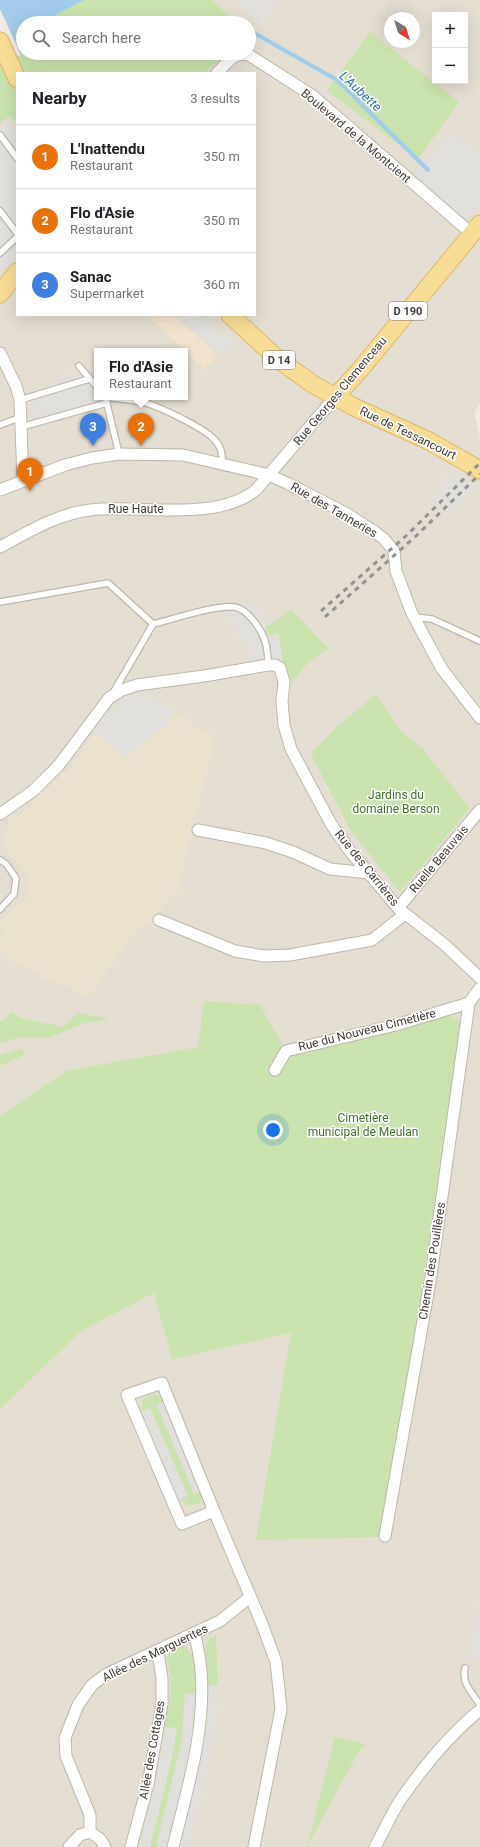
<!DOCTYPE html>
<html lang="en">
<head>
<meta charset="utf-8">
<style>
  body { margin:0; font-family:Roboto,sans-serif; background:#f6f6f6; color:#202124 }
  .controls { position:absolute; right:12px; top:12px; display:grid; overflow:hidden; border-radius:0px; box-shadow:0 4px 16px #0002 }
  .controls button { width:36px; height:36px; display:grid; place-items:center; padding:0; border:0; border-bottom:1px solid #e0e0e0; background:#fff; color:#202124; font:20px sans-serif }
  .compass { position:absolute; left:384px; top:12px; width:36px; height:36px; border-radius:50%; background:#fff; box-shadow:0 4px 16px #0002; rotate:142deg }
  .you { position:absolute; left:273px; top:1130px; width:14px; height:14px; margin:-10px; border:3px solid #fff; border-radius:50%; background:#1a73e8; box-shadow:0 0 0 6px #1a73e833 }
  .badge { display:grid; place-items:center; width:26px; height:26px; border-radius:50%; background:#b45309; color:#fff; font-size:13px; font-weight:700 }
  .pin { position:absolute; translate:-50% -33px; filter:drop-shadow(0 1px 2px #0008) }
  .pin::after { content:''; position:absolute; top:21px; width:14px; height:12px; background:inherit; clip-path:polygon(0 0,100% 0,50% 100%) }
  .popup { position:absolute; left:94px; top:348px; width:94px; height:52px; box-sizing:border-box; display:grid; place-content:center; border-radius:0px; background:#fff; filter:drop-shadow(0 1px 3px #0005); font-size:13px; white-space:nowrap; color:#757577 }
  .popup b { font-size:15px; color:#202124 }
  .popup::after { content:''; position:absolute; left:50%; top:100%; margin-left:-8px; border:8px solid transparent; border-top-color:#fff }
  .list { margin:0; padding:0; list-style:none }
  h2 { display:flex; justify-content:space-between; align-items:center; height:52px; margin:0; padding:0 16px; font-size:17px }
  h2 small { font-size:13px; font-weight:400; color:#757577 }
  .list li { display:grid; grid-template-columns:26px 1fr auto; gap:12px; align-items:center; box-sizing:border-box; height:64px; padding:0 16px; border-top:1px solid #e0e0e0 }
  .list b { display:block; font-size:15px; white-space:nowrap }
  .list p { margin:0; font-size:13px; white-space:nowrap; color:#757577 }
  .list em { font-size:13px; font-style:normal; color:#757577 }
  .icon { flex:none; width:22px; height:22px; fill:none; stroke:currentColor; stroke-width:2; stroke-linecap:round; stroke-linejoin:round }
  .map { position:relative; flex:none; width:480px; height:1847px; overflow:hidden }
  .search { position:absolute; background:#fff; box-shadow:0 4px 16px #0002; left:16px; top:16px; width:240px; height:44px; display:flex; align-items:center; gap:10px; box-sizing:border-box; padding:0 14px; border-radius:22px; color:#757577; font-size:15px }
  .panel { position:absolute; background:#fff; box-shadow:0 4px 16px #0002; left:16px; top:72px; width:240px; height:244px; border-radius:0px }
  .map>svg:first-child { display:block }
</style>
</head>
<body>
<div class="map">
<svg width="480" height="1847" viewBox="0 0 480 1847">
  <rect width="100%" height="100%" fill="#f0ece3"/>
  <path fill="#e4ded2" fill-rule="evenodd" d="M213,0H480V404L474,412L480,437V1847H0V123L10,115L17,123V315H255V73H205L225,53H249V23H237ZM435,15H465V81H435ZM390,18H414V42H390ZM97,351H185V397H97Z"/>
  <polygon fill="#f2e3cf" points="147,315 174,315 218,356 204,369"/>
  <polygon fill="#e9e1ce" points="143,692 215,738 178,889 152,920 132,935 89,996 75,993 74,988 45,979 0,952 0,940 6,934 0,926 0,920 28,898 29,878 3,844 9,822 7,818 11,815 17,816 23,813 27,810 29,803 71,766 104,717 119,702 130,696"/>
  <g fill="#cae2ae">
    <polygon points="84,0 213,0 237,23 41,23"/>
    <polygon points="370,32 459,102 418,159 327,91"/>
    <polygon points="23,40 23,53 225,53 205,73 17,73 17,123 10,116 0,123 0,62 21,55"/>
    <polygon points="291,609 328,648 306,665 292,682 283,669 279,633 269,636 264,627 273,623"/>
    <polygon points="376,694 403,733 422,748 470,808 400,892 351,831 311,754 337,727"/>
    <polygon points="204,1001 260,1005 288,1055 449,1014 462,1025 405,1400 381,1537 256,1540 291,1333 172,1359 154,1293 81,1331 0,1409 0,1116 66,1071 198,1047"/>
    <polygon points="13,1012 18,1017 63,1027 78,1013 106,1018 106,1020 84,1023 49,1038 17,1038 0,1043 0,1022"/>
    <polygon points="23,1048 24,1055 0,1066 0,1055"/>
    <polygon points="155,1394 162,1397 164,1402 157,1405 194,1494 201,1491 203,1494 199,1503 187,1506 180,1499 188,1496 149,1408 142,1411 143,1400 148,1396"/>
    <polygon points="216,1634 218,1685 208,1686 206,1645 209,1639"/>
    <path d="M183,1646C200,1656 195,1676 195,1694H185L182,1740L156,1847H150L172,1757L177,1728L165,1727L171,1684L167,1656L171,1650Z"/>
    <polygon points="335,1737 366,1744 359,1751 307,1847"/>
  </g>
  <g fill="#e1dfdb">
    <polygon points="234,0 276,0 264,26"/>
    <polygon points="7,121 17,135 17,255 0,270 0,127"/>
    <polygon points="450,130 480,155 480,203 471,214 461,216 413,174"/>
    <polygon points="178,315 202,315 220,332 219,336 224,340 229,335 236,342 222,357"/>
    <polygon points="76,371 97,394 97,397 100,397 103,400 34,419 28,398"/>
    <polygon points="449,472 475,487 446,515 431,498"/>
    <polygon points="252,602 273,623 265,627 269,636 278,633 283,659 248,662 249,652 226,612 239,603"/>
    <polygon points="143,692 174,712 160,729 125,757 94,730 104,717 119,702 130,696"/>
    <polygon points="168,1400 205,1489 194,1494 157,1405"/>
    <polygon points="150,1408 188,1496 173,1502 135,1414"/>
    <polygon points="480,1596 480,1660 468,1657"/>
    <polygon points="215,1685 217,1709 212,1748 205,1781 189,1847 178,1847 206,1686"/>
    <polygon points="185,1694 195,1694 189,1758 167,1847 156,1847 182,1740"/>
    <polygon points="165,1727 177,1728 172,1757 150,1847 139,1847 163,1753"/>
  </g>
  <polygon fill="#a2ccea" points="0,0 84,0 41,23 23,23 21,55 0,62"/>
  <polygon fill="#f0ece3" points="0,9 21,55 0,62"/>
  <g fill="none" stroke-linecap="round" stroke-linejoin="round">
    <g stroke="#a2ccea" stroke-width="4">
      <polyline points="228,19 230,23"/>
      <polyline points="249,30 337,80 428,170"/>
    </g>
    <g stroke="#beb7aa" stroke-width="8">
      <g id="lane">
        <polyline points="0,135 17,158"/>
        <polyline points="0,211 17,233"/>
        <polyline points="0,253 17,237"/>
        <polyline points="79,366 97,387"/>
        <path d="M106,397C119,399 133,400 146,403C162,408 202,427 214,439C221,446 223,455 222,464"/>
        <polyline points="20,400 89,379"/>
        <polyline points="106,400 119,454"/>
        <polyline points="0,425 21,417"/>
        <polyline points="21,427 107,403"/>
        <polyline points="0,602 108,583 153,624"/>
        <polyline points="414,617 432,619 480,641"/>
        <path d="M153,624C171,620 223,602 238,608C246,611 251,617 256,624C266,637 268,649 268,665"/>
        <polyline points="113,693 153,624"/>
        <polyline points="0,860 6,864 16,878 14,894 0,909"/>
        <path d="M465,1668C461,1683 472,1692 480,1705"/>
      </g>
    </g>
    <g stroke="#beb7aa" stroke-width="13">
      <g id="street">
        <path d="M217,73C227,63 234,51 249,55L313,96L472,234"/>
        <polyline points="0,353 16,386 20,400 23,480"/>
        <polyline points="0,490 65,465 92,458 119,454 183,455 269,475 289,484 347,514 375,532 384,539 394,551 396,571 411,611 424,636 442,669 480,718"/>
        <path d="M0,547C28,532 57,514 90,510C139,504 214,523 256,490L335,397"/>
        <polyline points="0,814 33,791 59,765 109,698 122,690 137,685 204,676 268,665 275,665 280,668 284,682 282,701 284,725 291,749 331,824 349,850 398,908 445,945 480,978"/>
        <polyline points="198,830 266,843 293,852 330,869 369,873"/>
        <polyline points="398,908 480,810"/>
        <polyline points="159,920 235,951 264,956 290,955 372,940 405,914"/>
        <polyline points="275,1070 286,1051 396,1025 469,1003"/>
        <polyline points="214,1511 162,1383 127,1395 182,1524 214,1511 262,1624 276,1662 281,1709 254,1847"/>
        <polyline points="385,1536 431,1276 469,1003 480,988"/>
        <polyline points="90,1832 90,1815 66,1756 65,1738 78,1705 92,1685 105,1675 220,1621 250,1597"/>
        <polyline points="69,1847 80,1835 90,1832 100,1839 105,1847"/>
        <polyline points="131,1847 148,1784 162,1704 162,1679 158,1652"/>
        <path d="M173,1847C187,1790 206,1730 201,1670C200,1658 197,1646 195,1634"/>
        <path d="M375,1847C384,1831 391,1814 401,1799C424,1766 449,1735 480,1710"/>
      </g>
    </g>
    <g stroke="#dab967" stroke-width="19">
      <g id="primary">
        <polyline points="0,41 17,79"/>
        <polyline points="0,294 17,272"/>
        <polyline points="230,315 279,360 314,385 352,406 429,441 480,470"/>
        <polyline points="335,397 359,371 480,224"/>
      </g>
    </g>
    <use href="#lane" stroke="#fff" stroke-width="5.5"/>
    <use href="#street" stroke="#fff" stroke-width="11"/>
    <use href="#primary" stroke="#f7dc95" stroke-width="17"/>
    <g stroke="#939393" stroke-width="3" stroke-dasharray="5 5" stroke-linecap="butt">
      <polyline points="321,611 407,535 480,463"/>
      <polyline points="325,617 416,536 480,474"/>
    </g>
  </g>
  <g text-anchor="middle" stroke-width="3" stroke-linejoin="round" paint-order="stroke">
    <g fill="#fff" stroke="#7b7671" stroke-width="1">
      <rect x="389" y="302" width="38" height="18" rx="3"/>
      <rect x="263" y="351" width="32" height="18" rx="3"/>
    </g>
    <g font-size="11" font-weight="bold" fill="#423c34">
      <text x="408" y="315">D 190</text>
      <text x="279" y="364">D 14</text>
    </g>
    <g font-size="12" fill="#423c34" stroke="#fff">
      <text transform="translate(356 136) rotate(40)" y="4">Boulevard de la Montcient</text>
      <text transform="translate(340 391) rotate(-50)" y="4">Rue Georges Clemenceau</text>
      <text transform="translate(408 433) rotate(26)" y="4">Rue de Tessancourt</text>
      <text x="136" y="513">Rue Haute</text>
      <text transform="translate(334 510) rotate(30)" y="4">Rue des Tanneries</text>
      <text transform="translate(439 859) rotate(-50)" y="4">Ruelle Beauvais</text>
      <text transform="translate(367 868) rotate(51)" y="4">Rue des Carrières</text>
      <text transform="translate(367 1030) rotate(-14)" y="4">Rue du Nouveau Cimetière</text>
      <text transform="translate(432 1261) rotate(-81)" y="4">Chemin des Pouillères</text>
      <text transform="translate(155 1653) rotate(-26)" y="4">Allée des Marguerites</text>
      <text transform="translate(152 1750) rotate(-80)" y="4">Allée des Cottages</text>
    </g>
    <g font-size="12" fill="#446e2c" stroke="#fff">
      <text x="396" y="799">Jardins du<tspan x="396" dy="14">domaine Berson</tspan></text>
      <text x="363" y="1122">Cimetière<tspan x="363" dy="14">municipal de Meulan</tspan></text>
    </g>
    <g font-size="13" font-style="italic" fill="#3574a5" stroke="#fff">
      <text transform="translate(361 91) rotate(43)" y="5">L'Aubette</text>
    </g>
  </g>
</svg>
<div class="controls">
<button>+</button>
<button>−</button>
</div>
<svg class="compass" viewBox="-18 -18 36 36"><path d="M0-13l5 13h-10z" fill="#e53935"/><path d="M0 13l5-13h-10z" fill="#757577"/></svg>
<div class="you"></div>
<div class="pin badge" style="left:30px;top:491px;background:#e8710a">1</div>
<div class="pin badge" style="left:141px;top:446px;background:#e8710a">2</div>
<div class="popup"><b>Flo d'Asie</b>Restaurant</div>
<div class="pin badge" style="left:93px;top:446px;background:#3f7fe0">3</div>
<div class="search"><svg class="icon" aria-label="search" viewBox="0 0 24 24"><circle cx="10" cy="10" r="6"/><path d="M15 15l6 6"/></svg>Search here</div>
<section class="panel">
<h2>Nearby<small>3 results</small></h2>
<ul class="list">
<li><span class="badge" style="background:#e8710a">1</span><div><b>L'Inattendu</b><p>Restaurant</p></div><em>350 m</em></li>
<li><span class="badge" style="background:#e8710a">2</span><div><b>Flo d'Asie</b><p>Restaurant</p></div><em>350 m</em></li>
<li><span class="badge" style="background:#3f7fe0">3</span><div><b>Sanac</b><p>Supermarket</p></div><em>360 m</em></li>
</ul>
</section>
</div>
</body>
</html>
